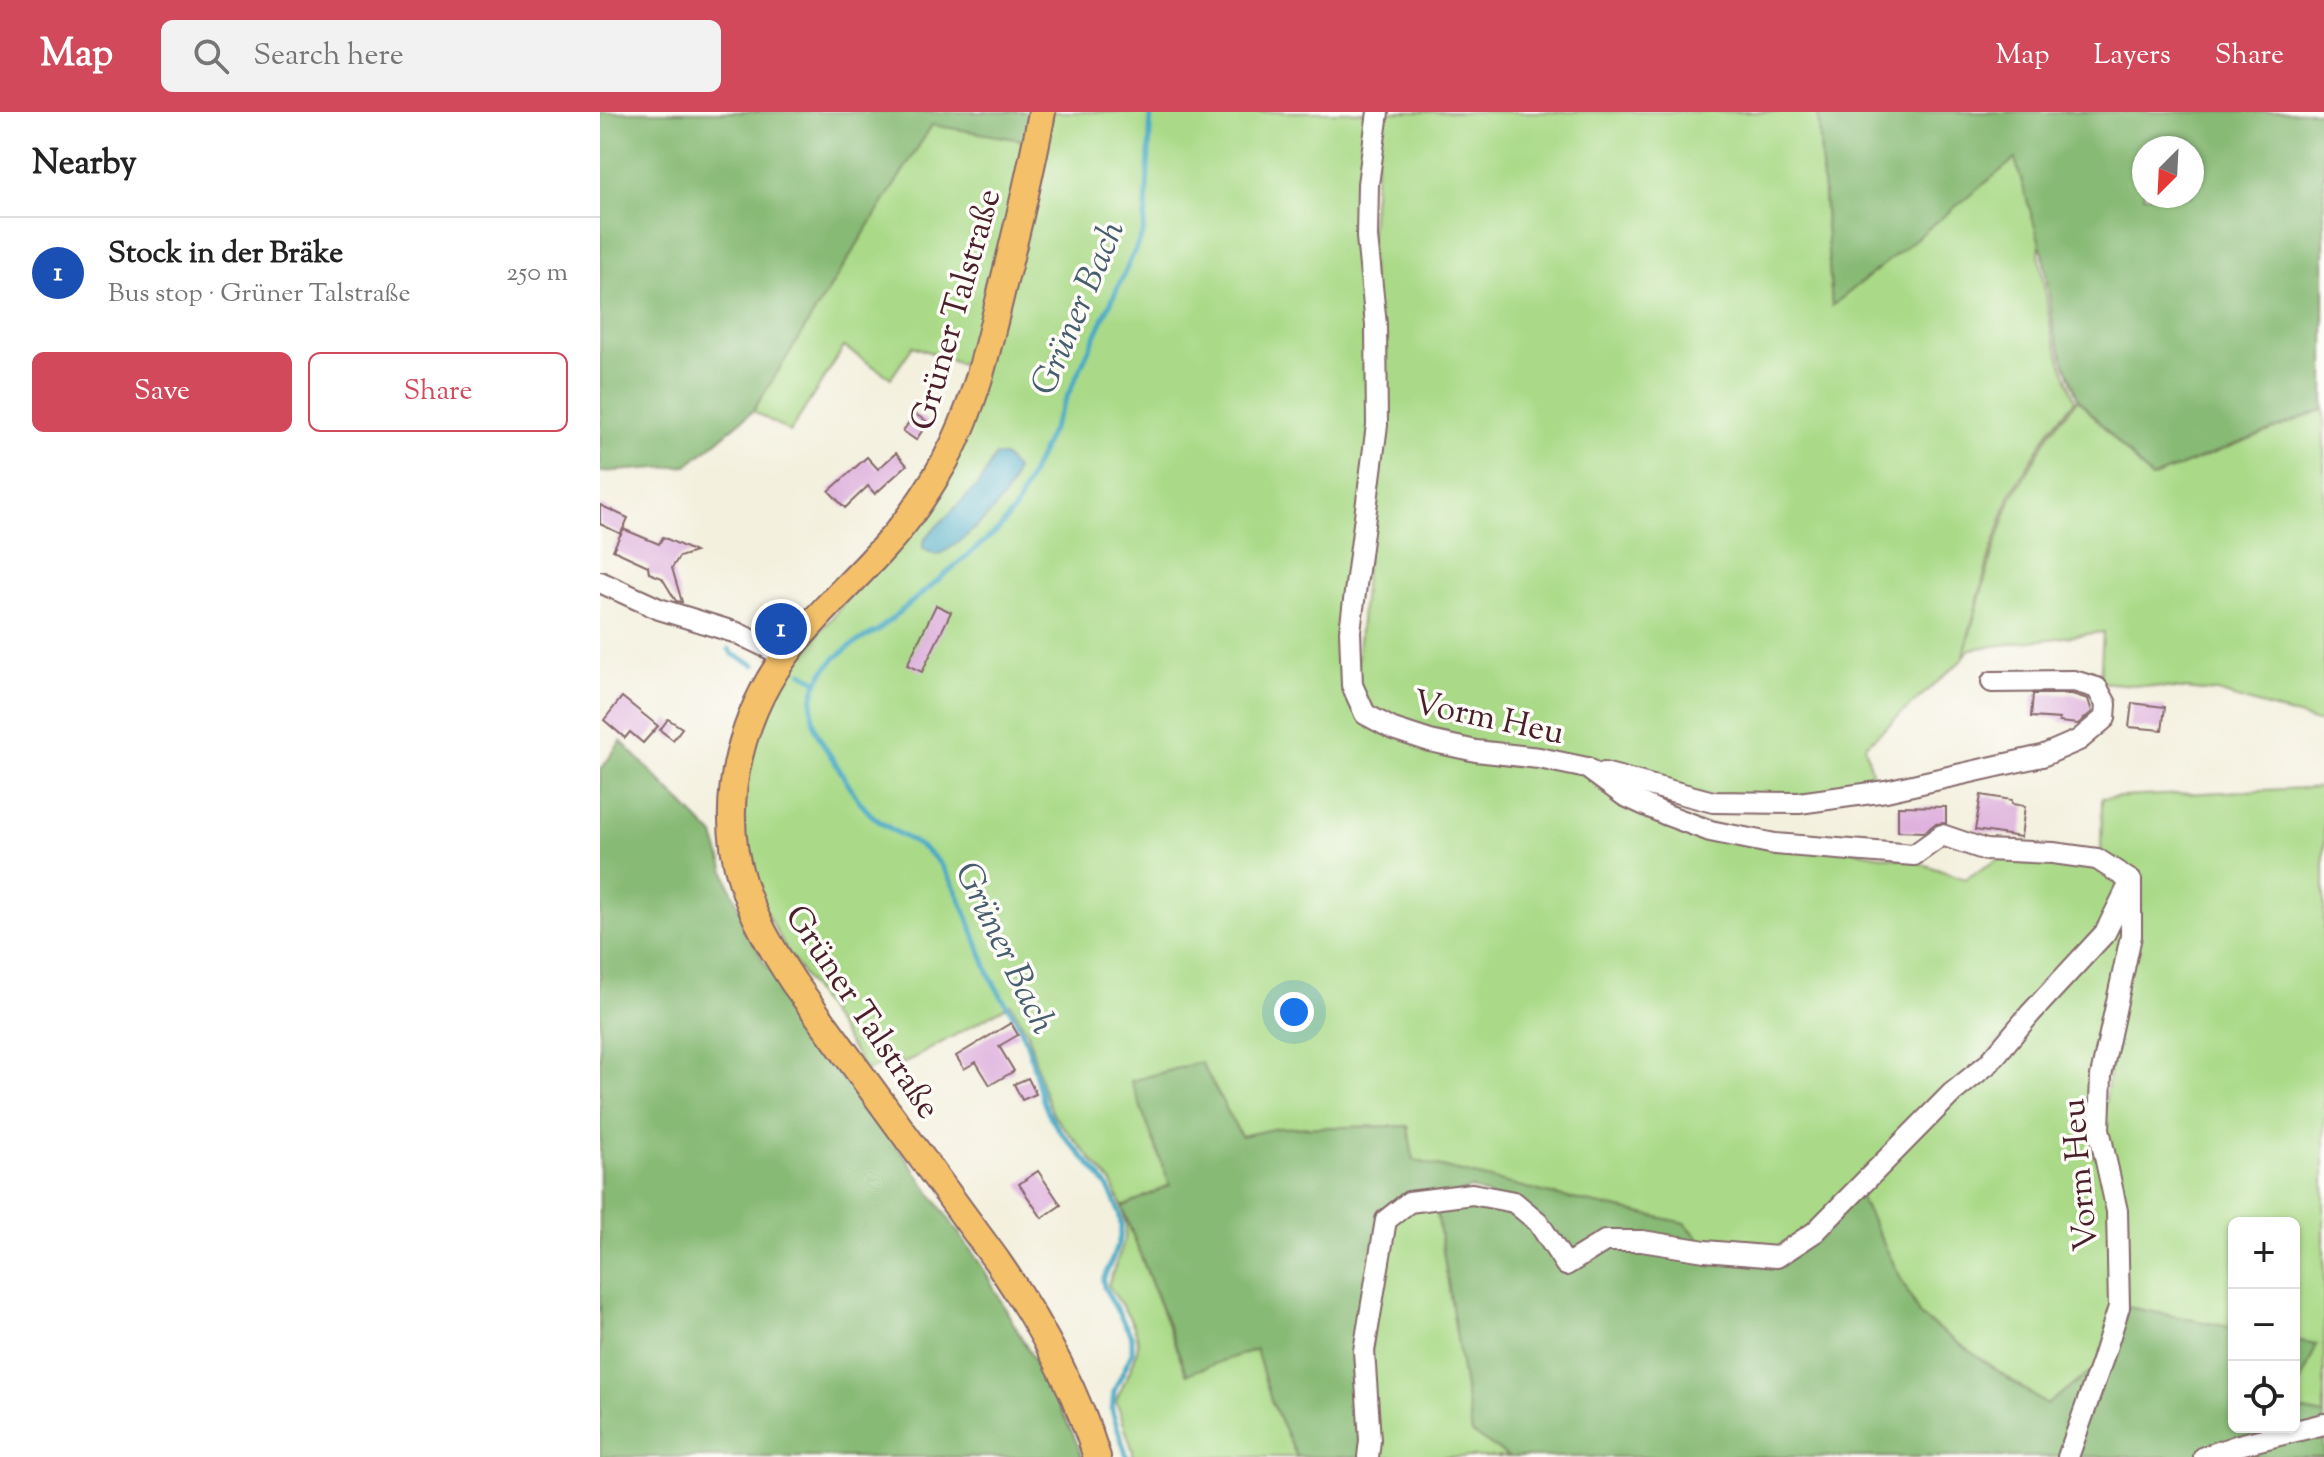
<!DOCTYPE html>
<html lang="en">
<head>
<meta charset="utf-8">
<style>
  body { margin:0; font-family:"Sorts Mill Goudy",serif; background:#f2f2f2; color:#222 }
  .controls { position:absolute; right:24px; bottom:24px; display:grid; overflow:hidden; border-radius:12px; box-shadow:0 2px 6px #0004 }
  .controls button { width:72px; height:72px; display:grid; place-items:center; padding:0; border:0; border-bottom:2px solid #e0e0e0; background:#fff; color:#222; font:40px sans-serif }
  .compass { position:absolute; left:1532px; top:24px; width:72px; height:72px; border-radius:50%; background:#fff; box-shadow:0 2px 6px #0004; rotate:204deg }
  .you { position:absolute; left:694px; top:900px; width:28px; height:28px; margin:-20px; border:6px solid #fff; border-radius:50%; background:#1a73e8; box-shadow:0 0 0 12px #1a73e833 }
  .badge { display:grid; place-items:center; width:52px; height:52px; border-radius:50%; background:#d1495b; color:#fff; font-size:26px; font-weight:700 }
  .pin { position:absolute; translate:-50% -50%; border:4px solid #fff; box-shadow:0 2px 8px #0006 }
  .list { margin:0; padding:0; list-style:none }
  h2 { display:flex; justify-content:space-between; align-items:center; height:104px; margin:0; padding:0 32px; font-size:34px }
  h2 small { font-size:26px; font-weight:400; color:#767676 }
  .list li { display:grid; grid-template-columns:52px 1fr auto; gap:24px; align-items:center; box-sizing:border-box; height:112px; padding:0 32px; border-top:2px solid #e0e0e0 }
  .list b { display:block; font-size:30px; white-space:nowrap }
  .list p { margin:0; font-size:26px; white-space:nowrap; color:#767676 }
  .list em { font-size:26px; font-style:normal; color:#767676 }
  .actions { display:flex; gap:16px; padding:24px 32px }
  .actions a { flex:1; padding:18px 0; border:2px solid #d1495b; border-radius:12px; text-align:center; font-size:28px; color:#d1495b }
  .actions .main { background:#d1495b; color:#fff }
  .icon { flex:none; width:44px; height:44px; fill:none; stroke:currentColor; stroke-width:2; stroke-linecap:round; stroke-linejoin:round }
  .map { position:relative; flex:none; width:1724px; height:1345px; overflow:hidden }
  header { display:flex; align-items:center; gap:48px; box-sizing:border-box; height:112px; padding:0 40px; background:#d1495b; color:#fff }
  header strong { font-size:38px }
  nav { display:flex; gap:44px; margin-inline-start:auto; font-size:28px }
  .search { width:560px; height:72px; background:#f2f2f2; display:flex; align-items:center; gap:20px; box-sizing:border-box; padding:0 28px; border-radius:12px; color:#767676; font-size:30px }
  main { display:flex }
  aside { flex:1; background:#fff }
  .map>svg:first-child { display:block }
</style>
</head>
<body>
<header>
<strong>Map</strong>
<div class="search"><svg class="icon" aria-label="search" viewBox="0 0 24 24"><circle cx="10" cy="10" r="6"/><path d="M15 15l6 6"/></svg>Search here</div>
<nav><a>Map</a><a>Layers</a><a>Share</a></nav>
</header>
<main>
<aside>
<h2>Nearby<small></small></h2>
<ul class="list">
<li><span class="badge" style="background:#1a4fb4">1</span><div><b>Stock in der Bräke</b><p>Bus stop · Grüner Talstraße</p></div><em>250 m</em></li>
</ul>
<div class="actions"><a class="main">Save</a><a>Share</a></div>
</aside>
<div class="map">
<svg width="1724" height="1345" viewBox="0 0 1724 1345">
  <rect width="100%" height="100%" fill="#fdfcf7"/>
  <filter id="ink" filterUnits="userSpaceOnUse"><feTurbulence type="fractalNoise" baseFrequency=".0125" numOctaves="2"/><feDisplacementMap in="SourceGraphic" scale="16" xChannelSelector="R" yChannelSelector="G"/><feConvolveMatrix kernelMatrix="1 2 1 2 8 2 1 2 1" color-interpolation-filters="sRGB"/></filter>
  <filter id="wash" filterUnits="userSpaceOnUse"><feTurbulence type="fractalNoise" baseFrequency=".006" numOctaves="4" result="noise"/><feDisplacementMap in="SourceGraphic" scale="32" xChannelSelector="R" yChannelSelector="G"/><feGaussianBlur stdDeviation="1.8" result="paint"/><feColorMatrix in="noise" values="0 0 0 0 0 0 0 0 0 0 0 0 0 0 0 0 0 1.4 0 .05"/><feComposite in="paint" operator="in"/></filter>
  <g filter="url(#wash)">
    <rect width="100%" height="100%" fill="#f3f0de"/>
    <g fill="#aada88" stroke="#7a7c5a" stroke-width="2">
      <path d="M451,0H770L758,79L763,125L774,312L748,518L765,602L987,659L1064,705L1317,750L1365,767L1407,742L1495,752L1525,771L1503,819L1428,900L1213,1117L1175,1141L1107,1136L1085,1111L959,1084L813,1048L808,1014L677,1016L641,1025L532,969L570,1073L522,1096L586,1261L656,1237L671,1288L697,1345H533V1339L516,1289C522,1274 539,1245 538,1229C536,1210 518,1189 508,1173L525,1127L526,1114L522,1095L512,1071L454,1004L442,975L428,921L411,892L303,952L296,944L267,959L184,834L150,767L144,715L145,670L165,602L183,564L340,377Z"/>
      <polygon points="781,0 1218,0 1232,193 1415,46 1440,130 1439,142 1452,223 1475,289 1451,316 1410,383 1389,446 1362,548 1265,634 1277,679 1135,689 877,635 770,601 755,573 779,315 770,126"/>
      <polygon points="332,12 428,29 369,255 313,234 291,266 244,235 190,320 153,299"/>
      <polygon points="1478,287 1551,366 1724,297 1724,612 1617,580 1500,570 1503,520 1370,537 1363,546 1391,446 1412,385 1452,318"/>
      <polygon points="1724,675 1724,1303 1694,1297 1694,1288 1716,1233 1694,1228 1694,1111 1634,1111 1634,1216 1522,1194 1502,1016 1535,767 1501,744 1502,686"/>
      <polygon points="1519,812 1525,822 1497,964 1514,1099 1514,1193 1498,1254 1447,1293 1320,1204 1258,1081"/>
      <polygon points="836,1094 872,1321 909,1345 774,1345 769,1241 791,1112 811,1095"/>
    </g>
    <g fill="#87ba74" stroke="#686c50" stroke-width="2" fill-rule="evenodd">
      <polygon points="0,0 433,0 428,29 332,13 153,299 87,354 0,360"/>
      <path d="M1218,0H1724V297L1551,366L1478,287L1454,221L1443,142L1415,47L1232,194ZM1544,36H1592V84H1544Z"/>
      <polygon points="21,629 114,724 130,775 162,847 271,996 381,1153 436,1252 474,1324 482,1345 0,1345 0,656 2,656"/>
      <polygon points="601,950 641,1024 677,1016 808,1014 813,1048 959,1084 1085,1111 1107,1136 1045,1125 970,1145 941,1107 872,1076 782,1106 763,1345 697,1345 671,1288 656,1237 587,1262 522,1095 570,1073 531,969"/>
      <path d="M1258,1081L1320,1204L1446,1293L1504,1250L1522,1194L1634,1216V1315H1694V1297L1724,1303V1345H909L872,1321L836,1094C857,1092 891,1085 911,1094C932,1103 953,1141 966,1160L1005,1134L1181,1151Z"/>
      <polygon points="1694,1228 1717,1232 1694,1288"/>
    </g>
    <path fill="#44a9c4" stroke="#476478" stroke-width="2" d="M395,344H404L416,357C414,362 413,370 410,375C399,396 359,435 337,443L323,437V430L328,423L380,371Z"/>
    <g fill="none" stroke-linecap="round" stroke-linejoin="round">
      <g stroke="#44a9c4" stroke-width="5">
        <polyline points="129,537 132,542 155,553"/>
        <polyline points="202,561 218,570"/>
        <path d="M527,1345L512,1299L514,1279L532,1241V1225L504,1175L503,1168C511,1148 525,1127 520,1105C511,1064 477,1044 455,1012C437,986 436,954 425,926C416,903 399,884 389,862C376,830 363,785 343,756C326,731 298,725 275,706C258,692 248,671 236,652C229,641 219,628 215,616C201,567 238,538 277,519L398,418L415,397L543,121L546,98L551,0"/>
      </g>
    </g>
    <g id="blocks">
      <g fill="#dfb2de">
        <polygon points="315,302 328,310 316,328 303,319"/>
        <polygon points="296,341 307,353 275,382 268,374 245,396 229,379 267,345 278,357"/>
        <polygon points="0,393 28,406 21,422 0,412"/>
        <polygon points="23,417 59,432 63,425 95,440 79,445 72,456 82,490 76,489 62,466 49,461 48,454 13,438"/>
        <polygon points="336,493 351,500 322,560 307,553"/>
        <polygon points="1433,582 1472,582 1488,587 1492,600 1478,612 1459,610 1460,607 1431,605"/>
        <polygon points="22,585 58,614 43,631 30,620 25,626 4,608"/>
        <polygon points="1532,591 1565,595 1562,618 1529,615"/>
        <polygon points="68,607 82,616 73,628 60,618"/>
        <polygon points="1381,683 1412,688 1412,692 1425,694 1421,725 1375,718"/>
        <polygon points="1298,694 1346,695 1346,711 1335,712 1324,720 1298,719"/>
        <polygon points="411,911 418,923 399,934 414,959 390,973 376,950 364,957 356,944"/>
        <polygon points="428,966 436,982 422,988 414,972"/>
        <polygon points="438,1059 461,1093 442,1106 419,1072"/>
      </g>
    </g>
  </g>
  <g filter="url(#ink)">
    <use href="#blocks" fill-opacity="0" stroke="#85686a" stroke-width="2"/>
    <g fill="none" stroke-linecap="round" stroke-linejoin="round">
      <g stroke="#85686a" stroke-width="24">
        <g id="minor">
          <polyline points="778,0 768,72 767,125 776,213 777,313 750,519 752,573 765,602 793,617 830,629 876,639 939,646 987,656 1025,684 1067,703 1110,719 1175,732 1314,743 1342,723 1386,738 1453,741 1497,747 1531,769"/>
          <polyline points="0,470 59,497 137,521 185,544"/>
          <polyline points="1004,661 1113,690 1199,691 1286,679 1442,644 1479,628 1505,606 1506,592 1497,576 1474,569 1392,570"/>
          <polyline points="768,1345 770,1328 764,1239 786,1108 809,1090 872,1082 914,1090 938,1110 966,1153 1005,1129 1042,1129 1105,1139 1177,1145 1215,1120 1352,981 1389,951 1430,902 1505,821 1531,769"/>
          <polyline points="1468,1345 1502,1249 1519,1195 1517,1099 1499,1017 1501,964 1531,824 1531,773"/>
          <polyline points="1604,1345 1639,1333 1724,1312"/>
        </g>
      </g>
      <g stroke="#85686a" stroke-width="30">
        <path id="major" d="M442,0C431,60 417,118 402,177C388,235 374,297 345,349C328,379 309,408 286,433C257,466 223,496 195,531C143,595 116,688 142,769C153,806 173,839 194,871L397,1149C439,1210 475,1274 497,1345"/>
      </g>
      <use href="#minor" stroke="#fff" stroke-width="20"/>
      <use href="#major" stroke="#f4c16a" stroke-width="26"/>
    </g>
  </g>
  <g text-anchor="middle" stroke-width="7" stroke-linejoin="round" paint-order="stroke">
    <g font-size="34" fill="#4a1f2b" stroke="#fdfcf7">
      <text transform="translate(354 197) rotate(-74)" y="12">Grüner Talstraße</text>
      <text transform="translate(889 604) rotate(12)" y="12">Vorm Heu</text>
      <text transform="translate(264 899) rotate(56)" y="12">Grüner Talstraße</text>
      <text transform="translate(1478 1063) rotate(-95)" y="12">Vorm Heu</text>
    </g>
    <g font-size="36" font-style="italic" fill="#475d70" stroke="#fdfcf7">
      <text transform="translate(476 195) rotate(-67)" y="13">Grüner Bach</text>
      <text transform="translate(407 835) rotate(64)" y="13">Grüner Bach</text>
    </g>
  </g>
</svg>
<div class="controls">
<button>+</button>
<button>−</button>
<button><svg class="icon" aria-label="locate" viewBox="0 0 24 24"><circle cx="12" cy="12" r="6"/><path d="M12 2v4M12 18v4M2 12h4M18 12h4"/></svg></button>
</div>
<svg class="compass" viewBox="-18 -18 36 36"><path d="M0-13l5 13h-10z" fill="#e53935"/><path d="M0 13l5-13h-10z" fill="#767676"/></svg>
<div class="you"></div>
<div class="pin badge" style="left:181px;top:517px;background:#1a4fb4">1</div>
</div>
</main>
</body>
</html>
